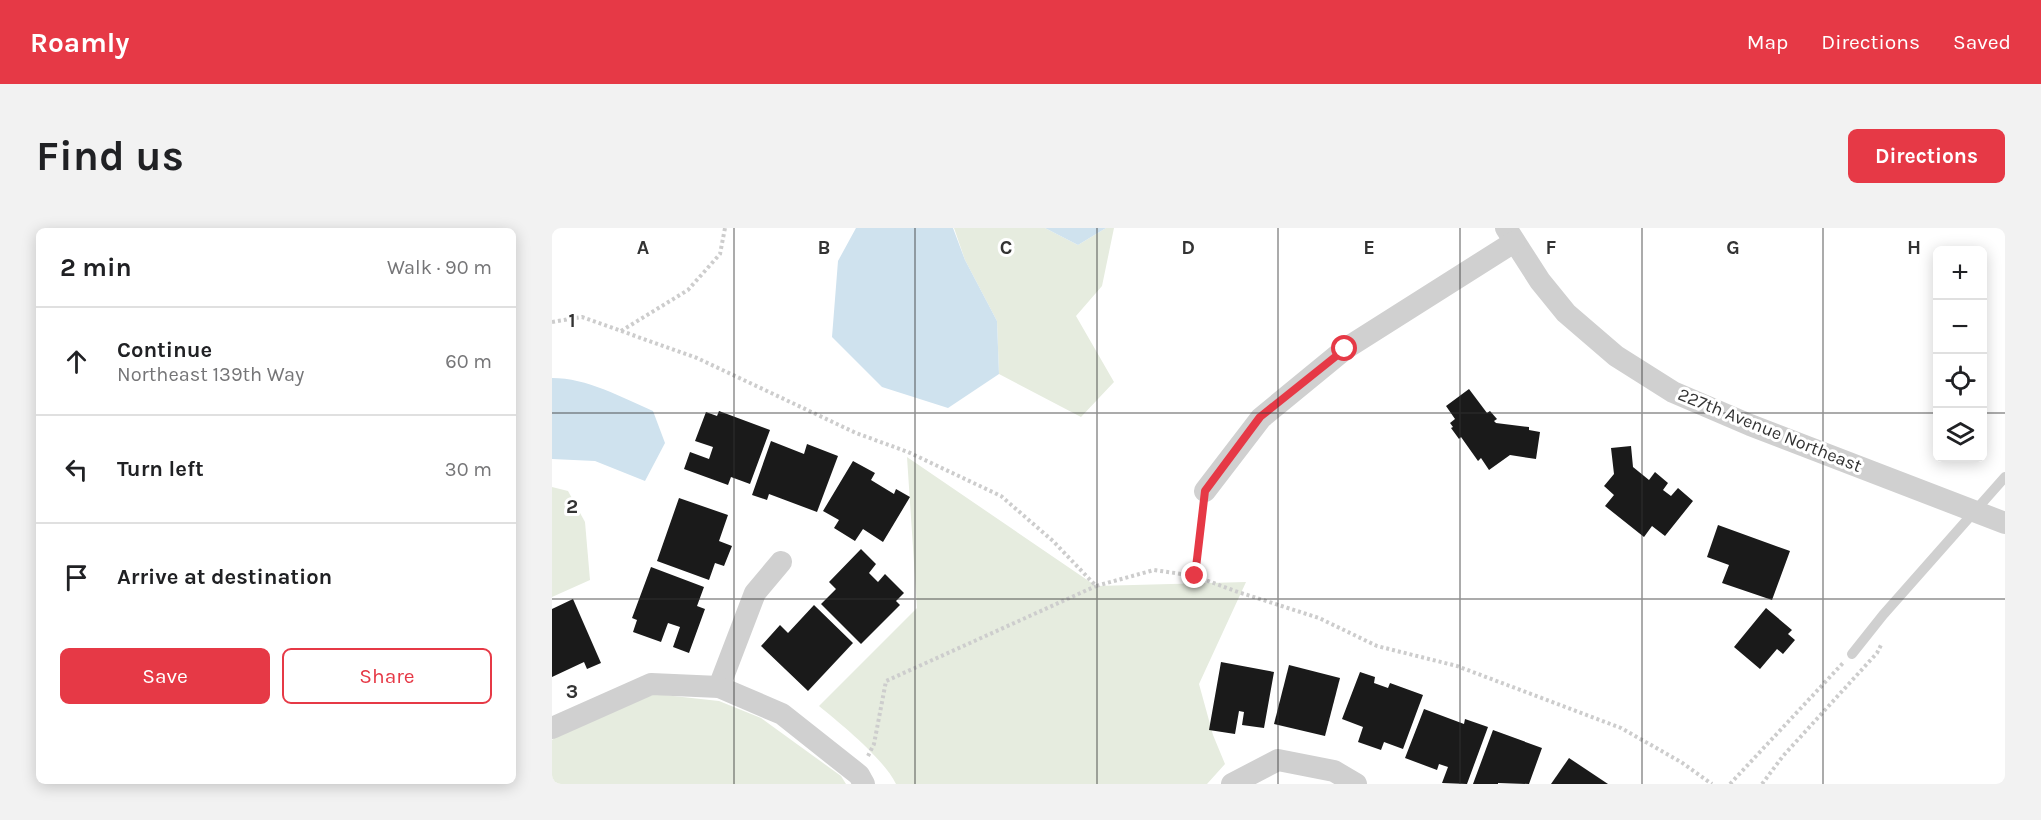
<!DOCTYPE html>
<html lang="en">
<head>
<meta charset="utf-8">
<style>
  body { margin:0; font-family:Karla,sans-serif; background:#f2f2f2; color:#202124 }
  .controls { position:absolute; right:18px; top:18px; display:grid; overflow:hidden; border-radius:9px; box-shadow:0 3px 15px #0003 }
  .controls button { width:54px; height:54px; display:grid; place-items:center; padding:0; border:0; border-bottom:2px solid #e0e0e0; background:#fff; color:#202124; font:30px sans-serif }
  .stop { position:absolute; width:18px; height:18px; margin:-14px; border:4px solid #e63946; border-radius:50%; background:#fff }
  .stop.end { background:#e63946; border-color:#fff; box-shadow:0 2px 6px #0008 }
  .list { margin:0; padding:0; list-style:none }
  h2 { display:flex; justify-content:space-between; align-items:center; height:78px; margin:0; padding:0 24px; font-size:26px }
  h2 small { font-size:20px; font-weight:400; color:#757577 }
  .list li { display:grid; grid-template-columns:39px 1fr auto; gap:18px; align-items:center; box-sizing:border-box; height:108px; padding:0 24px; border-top:2px solid #e0e0e0 }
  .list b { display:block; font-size:22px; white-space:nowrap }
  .list p { margin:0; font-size:20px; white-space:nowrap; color:#757577 }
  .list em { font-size:20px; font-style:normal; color:#757577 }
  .actions { display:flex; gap:12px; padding:18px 24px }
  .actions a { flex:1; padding:14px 0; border:2px solid #e63946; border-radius:9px; text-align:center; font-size:21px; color:#e63946 }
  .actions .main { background:#e63946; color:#fff }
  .icon { flex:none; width:33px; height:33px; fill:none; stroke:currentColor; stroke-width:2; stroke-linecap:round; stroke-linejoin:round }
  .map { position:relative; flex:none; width:1453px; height:556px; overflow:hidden; border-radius:9px }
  header { display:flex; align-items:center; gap:36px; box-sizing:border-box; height:84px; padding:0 30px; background:#e63946; color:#fff }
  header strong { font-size:28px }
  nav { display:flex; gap:33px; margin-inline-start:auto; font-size:21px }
  .intro { display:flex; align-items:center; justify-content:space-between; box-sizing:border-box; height:144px; padding:0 36px }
  h1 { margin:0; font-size:42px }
  .button { padding:15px 27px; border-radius:9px; background:#e63946; color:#fff; font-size:21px; font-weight:700 }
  main { display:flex; gap:36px; padding:0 36px }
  aside { flex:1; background:#fff; border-radius:9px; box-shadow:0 3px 15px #0003 }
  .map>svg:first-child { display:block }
</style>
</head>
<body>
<header>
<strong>Roamly</strong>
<nav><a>Map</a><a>Directions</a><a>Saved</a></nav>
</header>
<div class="intro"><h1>Find us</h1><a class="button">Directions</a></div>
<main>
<aside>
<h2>2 min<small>Walk · 90 m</small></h2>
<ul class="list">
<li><svg class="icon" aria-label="ahead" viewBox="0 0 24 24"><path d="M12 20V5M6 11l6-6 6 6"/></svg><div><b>Continue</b><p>Northeast 139th Way</p></div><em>60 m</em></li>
<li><svg class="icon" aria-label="left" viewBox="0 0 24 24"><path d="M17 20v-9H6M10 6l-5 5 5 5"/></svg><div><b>Turn left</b></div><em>30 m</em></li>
<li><svg class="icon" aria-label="arrive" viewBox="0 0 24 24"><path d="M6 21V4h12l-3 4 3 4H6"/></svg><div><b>Arrive at destination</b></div></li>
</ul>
<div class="actions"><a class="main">Save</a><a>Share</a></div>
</aside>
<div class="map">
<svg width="1453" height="556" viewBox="0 0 1453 556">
  <rect width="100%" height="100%" fill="#fff"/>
  <g fill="#e6ecdf">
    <polygon points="402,0 493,0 526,17 554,0 562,0 550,58 524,88 562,154 529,189 447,146 445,93 413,32"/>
    <path d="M355,229L544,358L694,354L647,456L661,507L673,536L655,556H344C332,531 289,496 267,478L365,380Z"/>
    <polygon points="0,259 16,263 33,294 38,352 0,369"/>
    <polygon points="103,466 167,473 209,490 289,548 294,556 0,556 0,512 10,502"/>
  </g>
  <g fill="#cfe2ee">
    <polygon points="304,0 401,0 413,32 445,93 447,146 396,180 330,159 280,109 286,33"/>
    <polygon points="493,0 554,0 526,17"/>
    <path d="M0,150C35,150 69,169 101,183L113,215L93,253L43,233L0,231Z"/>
  </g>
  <g fill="#1a1a1a">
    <polygon points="917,161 935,185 938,183 945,191 942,193 944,195 977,199 977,202 988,204 984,231 958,227 937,242 929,230 926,233 909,209 907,211 899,200 901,199 898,195 903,191 894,178"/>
    <polygon points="167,183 218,202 198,256 179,249 176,257 132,241 138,224 157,231 161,219 143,213 154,184 165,188"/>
    <polygon points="219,213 252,226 255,216 286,228 265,284 217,266 215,272 200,267"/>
    <polygon points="1079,218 1081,239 1097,252 1103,244 1116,255 1111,262 1119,268 1126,260 1141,273 1113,308 1100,298 1092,309 1053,278 1062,267 1052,258 1062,246 1059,220"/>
    <polygon points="301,233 323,245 319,252 342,266 344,261 358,269 331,314 311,301 303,313 282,300 287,292 271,283"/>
    <polygon points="127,270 176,287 167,313 180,318 172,338 163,335 157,352 105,333"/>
    <polygon points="1166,297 1238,323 1220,372 1170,355 1177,337 1155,329"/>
    <polygon points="309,321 324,336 317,345 326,354 333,346 352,365 344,373 348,377 309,416 269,376 284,361 277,354"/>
    <polygon points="99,339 152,359 145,378 153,381 137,425 121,419 128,399 116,395 109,414 81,404 85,392 80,390"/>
    <polygon points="21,371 49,435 35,441 32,434 0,449 0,381"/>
    <polygon points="262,377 301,415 256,463 209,418 228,397 236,405"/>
    <polygon points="1214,380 1240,402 1236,406 1243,412 1231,426 1225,421 1208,441 1182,419"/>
    <polygon points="669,434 722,444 712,500 690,497 692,484 687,483 683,506 657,502"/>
    <polygon points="737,437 788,450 773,508 722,496"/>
    <polygon points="808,444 823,449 822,455 836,460 838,455 871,467 851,521 832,514 829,522 806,514 811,499 790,491"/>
    <polygon points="872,481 912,496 913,491 936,499 915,556 890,555 896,539 887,536 885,542 853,530"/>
    <polygon points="941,502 990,520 977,556 946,555 946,556 921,556"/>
    <polygon points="1017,530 1056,556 999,556"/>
  </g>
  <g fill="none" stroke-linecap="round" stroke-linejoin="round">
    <g stroke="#cdcdcd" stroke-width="4" stroke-dasharray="3 3" stroke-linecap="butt">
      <polyline points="0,94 30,89 145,130 304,205 356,224 449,268 501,313 544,358 602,342 643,348 683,363 767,390 825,418 905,438 1069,500 1129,534 1160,556"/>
      <polyline points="69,103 136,62 168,26 173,0"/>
      <polyline points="643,348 651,283"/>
      <polyline points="316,528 322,516 334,453 544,358"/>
      <polyline points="1178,556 1291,435"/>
      <polyline points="1210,556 1231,528 1325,425 1330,415"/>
    </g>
    <polyline stroke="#d0d0d0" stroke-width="10" points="1300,426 1331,387 1453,249"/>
    <g stroke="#d0d0d0" stroke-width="22">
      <polyline points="954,0 988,53 1014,85 1064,128 1121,164 1198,197 1453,295"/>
      <polyline points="653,263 709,190 793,121 962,14"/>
      <polyline points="167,459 203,365 229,334"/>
      <polyline points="0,500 99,456 167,459 230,486 307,547 312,556"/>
      <polyline points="680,556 726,532 782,543 804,556"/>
    </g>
  </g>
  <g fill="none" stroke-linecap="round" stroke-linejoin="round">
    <polyline stroke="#e63946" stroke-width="8" points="643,348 653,263 708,189 793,121"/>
  </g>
  <path fill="none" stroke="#333" stroke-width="1.5" stroke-opacity="0.55" d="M182,0V556M363,0V556M545,0V556M726,0V556M908,0V556M1090,0V556M1271,0V556M0,185H1386M1430,185H1453M0,371H1453"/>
  <g text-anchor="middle" stroke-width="6" stroke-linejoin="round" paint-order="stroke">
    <g font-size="18" fill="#333" stroke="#fff">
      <text transform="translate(1218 202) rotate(22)" y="6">227th Avenue Northeast</text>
    </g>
  </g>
  <g font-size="20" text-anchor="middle" font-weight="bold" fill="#333" stroke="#fff" stroke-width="6" stroke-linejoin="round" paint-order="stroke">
    <text x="91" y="26">A</text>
    <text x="272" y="26">B</text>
    <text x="454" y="26">C</text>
    <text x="636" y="26">D</text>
    <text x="817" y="26">E</text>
    <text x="999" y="26">F</text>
    <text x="1181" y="26">G</text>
    <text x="1362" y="26">H</text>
    <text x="20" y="99">1</text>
    <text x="20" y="285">2</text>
    <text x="20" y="470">3</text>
  </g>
</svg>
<div class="controls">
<button>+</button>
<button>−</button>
<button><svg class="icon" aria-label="locate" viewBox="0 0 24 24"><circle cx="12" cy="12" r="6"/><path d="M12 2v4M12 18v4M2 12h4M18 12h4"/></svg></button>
<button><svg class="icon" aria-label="layers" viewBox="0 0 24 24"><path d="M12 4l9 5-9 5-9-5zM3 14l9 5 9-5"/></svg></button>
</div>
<div class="stop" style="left:793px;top:121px"></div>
<div class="stop end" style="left:643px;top:348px"></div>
</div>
</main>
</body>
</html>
